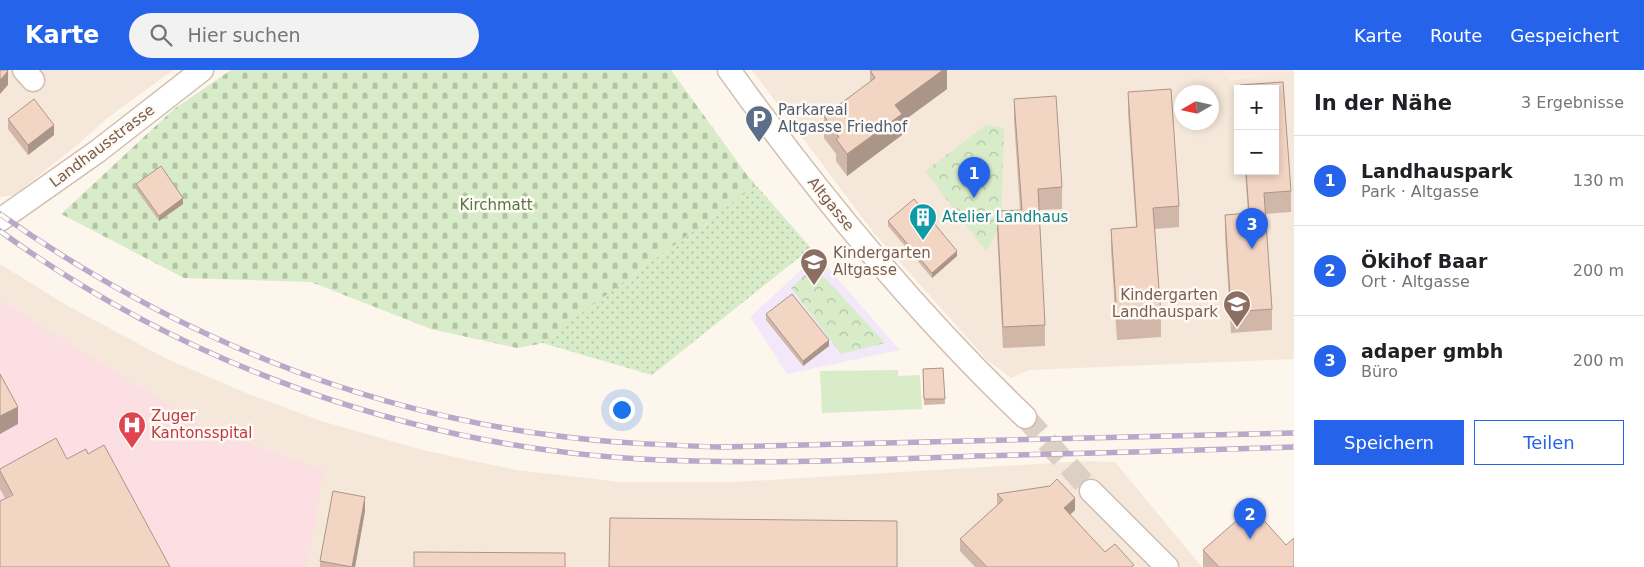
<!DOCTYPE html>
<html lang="de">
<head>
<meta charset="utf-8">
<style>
  body { margin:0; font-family:"DejaVu Sans",sans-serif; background:#f2f2f2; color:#202124 }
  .controls { position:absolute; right:15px; top:15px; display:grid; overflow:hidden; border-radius:0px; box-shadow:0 2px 8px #0003 }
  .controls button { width:45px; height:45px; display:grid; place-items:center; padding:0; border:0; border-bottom:1px solid #e0e0e0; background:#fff; color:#202124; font:25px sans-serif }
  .compass { position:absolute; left:1174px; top:15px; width:45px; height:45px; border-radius:50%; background:#fff; box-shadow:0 2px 8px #0003; rotate:261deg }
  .you { position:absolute; left:621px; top:339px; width:18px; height:18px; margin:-12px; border:4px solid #fff; border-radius:50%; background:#1a73e8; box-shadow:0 0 0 8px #1a73e833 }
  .badge { display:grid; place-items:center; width:32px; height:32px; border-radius:50%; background:#2563eb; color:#fff; font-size:16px; font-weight:700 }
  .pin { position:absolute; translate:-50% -41px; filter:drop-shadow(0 1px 2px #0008) }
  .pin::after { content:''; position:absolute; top:26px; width:18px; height:15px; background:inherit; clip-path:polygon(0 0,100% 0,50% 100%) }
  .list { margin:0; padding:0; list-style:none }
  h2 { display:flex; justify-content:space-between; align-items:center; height:65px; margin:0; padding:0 20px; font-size:21px }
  h2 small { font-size:16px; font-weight:400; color:#757577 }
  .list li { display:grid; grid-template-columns:32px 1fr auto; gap:15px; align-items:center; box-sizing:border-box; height:90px; padding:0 20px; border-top:1px solid #e0e0e0 }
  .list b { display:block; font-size:19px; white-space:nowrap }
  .list p { margin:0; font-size:16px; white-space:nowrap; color:#757577 }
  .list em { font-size:16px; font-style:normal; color:#757577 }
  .actions { display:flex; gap:10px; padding:15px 20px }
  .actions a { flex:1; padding:11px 0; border:1px solid #2563eb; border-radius:0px; text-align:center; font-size:18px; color:#2563eb }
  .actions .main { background:#2563eb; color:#fff }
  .icon { flex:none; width:28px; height:28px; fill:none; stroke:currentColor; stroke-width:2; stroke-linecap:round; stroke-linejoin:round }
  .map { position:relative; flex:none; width:1294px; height:497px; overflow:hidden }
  header { display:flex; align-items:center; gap:30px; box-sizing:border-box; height:70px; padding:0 25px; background:#2563eb; color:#fff }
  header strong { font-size:24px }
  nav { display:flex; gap:28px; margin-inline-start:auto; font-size:18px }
  .search { width:350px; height:45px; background:#f2f2f2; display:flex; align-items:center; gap:12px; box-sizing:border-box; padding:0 18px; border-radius:28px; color:#757577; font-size:19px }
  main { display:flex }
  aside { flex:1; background:#fff }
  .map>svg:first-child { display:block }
</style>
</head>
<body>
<header>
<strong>Karte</strong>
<div class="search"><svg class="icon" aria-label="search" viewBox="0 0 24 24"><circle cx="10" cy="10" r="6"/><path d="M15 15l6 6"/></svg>Hier suchen</div>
<nav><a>Karte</a><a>Route</a><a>Gespeichert</a></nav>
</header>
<main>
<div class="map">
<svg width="1294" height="497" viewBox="0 0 1294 497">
  <defs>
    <pattern id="grass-dots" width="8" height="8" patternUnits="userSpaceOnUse" patternTransform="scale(1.25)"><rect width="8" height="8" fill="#d8ecc9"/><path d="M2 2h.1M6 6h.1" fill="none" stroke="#b4c2a5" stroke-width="1.8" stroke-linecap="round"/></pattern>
    <pattern id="cemetery-stones" width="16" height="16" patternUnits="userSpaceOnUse" patternTransform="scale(1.25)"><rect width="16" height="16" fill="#d8ecc9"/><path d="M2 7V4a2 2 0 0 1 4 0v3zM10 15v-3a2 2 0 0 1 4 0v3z" fill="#b4c2a5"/></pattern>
    <pattern id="park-crowns" width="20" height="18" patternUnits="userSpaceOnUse" patternTransform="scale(1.25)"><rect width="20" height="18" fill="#d8ecc9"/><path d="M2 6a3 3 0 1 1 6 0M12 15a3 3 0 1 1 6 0" fill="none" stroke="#b4c2a5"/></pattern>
  </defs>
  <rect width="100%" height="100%" fill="#fdf6ec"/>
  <g fill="#f5e8da" fill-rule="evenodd">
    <polygon points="0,0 173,0 106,49 76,76 14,125 0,127"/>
    <path d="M752,0H1223L1230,10L1294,1V289L1029,300L1011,308L987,290L873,162ZM1238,19H1275V101H1238ZM1182,22H1212V52H1182Z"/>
    <polygon points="0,194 66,235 167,289 251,325 321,351 423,380 516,400 620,412 735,412 1086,391 1115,392 1202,497 0,497"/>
  </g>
  <polygon fill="#fde8e0" points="1223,0 1294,0 1294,1 1230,10"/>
  <polygon fill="#f3e8fa" points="817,185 900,280 787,304 750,247"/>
  <polygon fill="#fbdfe3" points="0,230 206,358 324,400 307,497 0,497"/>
  <polygon fill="url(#grass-dots)" points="748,106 811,178 652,305 525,268"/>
  <polygon fill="url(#cemetery-stones)" points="231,0 671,0 755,116 539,274 517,278 431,259 311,212 184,208 61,144 174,39"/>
  <g fill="url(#park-crowns)">
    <polygon points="986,55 1004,58 1001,155 986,181 925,101"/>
    <polygon points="814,196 885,273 841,284 791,218"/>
  </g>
  <polygon fill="#d8ecc9" points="898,300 898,306 920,305 922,339 822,343 820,301"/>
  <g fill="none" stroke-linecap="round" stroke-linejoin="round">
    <polyline stroke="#dcd0c4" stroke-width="22" stroke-dasharray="22 11" stroke-linecap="butt" points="1025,347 1091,421"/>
    <g stroke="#d1beb0" stroke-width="25">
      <g id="minor">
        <polyline points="24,0 33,10"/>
        <path d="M729,0C818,124 915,242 1025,347"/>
        <polyline points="0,150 98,81 202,0"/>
        <polyline points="1091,421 1167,497"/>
      </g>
    </g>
    <use href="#minor" stroke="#fff" stroke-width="22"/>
    <g stroke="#b9a8c9" stroke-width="5.5">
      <g id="rail">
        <path d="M0,144C166,261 356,341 558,366C612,373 666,375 720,377L1294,363"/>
        <path d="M0,161C184,295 412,376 640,389C752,395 865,390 977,386C1083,383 1188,381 1294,377"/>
      </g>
    </g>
    <use href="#rail" stroke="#fffaf3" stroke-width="4" stroke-dasharray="11" stroke-linecap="butt"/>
  </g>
  <g fill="#d1b7a8">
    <polygon points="870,0 947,0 947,19 902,52 902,65 847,106 836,91 836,84 824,68 824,46 870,12"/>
    <polygon points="1128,22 1179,136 1179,157 1155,159 1161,246 1161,267 1117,270 1111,180 1111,159 1136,157 1128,43"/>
    <polygon points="1014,29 1062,117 1062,139 1039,140 1045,255 1045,276 1003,278 997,162 997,141 1020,140 1014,50"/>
    <polygon points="8,49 54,65 28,85 8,59"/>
    <polygon points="1245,101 1275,101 1291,121 1291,142 1265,144 1272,239 1272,260 1231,263 1225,166 1225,145 1248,143"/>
    <polygon points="136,114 183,134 159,151 136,119"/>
    <polygon points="888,151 957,186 932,208 888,156"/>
    <polygon points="766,244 829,276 803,296 766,250"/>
    <polygon points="943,298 945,334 924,335 923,299"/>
    <polygon points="88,384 5,428 0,419 0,399 67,389"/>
    <polygon points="997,424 1075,440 1070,445 1105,482 1134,497 975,497 960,481 960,469 997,435"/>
    <polygon points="365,441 355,497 320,497 320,491"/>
    <polygon points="1203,480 1294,497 1203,497"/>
  </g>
  <g fill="#aa9588">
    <polygon points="943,0 947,0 947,19 902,52 902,65 847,106 847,84 895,35"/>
    <polygon points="8,1 8,15 0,24 0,10"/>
    <polygon points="54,55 54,65 28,85 28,75"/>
    <polygon points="183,128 183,134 159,151 159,146"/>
    <polygon points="957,181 957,186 932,208 932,203"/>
    <polygon points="829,270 829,276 803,296 803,291"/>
    <polygon points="18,337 18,354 0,364 0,346"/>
    <polygon points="365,427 365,441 355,497 352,497"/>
    <polygon points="1075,428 1075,440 1064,450 1064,438"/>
  </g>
  <g fill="#f3d5c3" stroke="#aa9588">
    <polygon points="0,0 7,0 8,1 0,10"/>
    <polygon points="870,0 943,0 895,35 902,44 847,84 836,69 839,67 824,46 875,8"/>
    <polygon points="1283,12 1291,121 1264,123 1272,239 1231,242 1225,145 1249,143 1246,101 1275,101 1275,19 1240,19 1240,15"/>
    <polygon points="1171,19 1179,136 1153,138 1161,246 1117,249 1111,159 1137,157 1128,22"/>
    <polygon points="1056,26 1062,117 1038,119 1045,255 1003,257 997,141 1022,140 1014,29"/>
    <polygon points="34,29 54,55 28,75 8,49"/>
    <polygon points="161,96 183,128 159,146 136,114"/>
    <polygon points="914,129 957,181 932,203 888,151"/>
    <polygon points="792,224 829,270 803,291 766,244"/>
    <polygon points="943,298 945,329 924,329 923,299"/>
    <polygon points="0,304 18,337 0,346"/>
    <polygon points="56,368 67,389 86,379 88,384 104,375 170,497 0,497 0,431 13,425 0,401 0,399"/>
    <polygon points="1057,409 1075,428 1064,438 1105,482 1115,474 1134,495 1131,497 987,497 960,469 1003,430 997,424 1050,416"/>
    <polygon points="333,421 365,427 352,497 320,491"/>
    <polygon points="1252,437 1286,475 1294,468 1294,497 1219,497 1203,480"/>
    <polygon points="610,448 897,451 897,497 609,497"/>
    <polygon points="414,482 565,483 565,497 414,497"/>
  </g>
  <defs>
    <g id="parking-pin" transform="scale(1.4375)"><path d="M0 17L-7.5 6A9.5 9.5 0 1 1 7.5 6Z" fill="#5c6f8a" stroke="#fffaf3"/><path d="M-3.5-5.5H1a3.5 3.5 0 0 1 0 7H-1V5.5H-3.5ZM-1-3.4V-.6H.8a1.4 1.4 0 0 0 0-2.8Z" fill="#fff"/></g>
    <g id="building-pin" transform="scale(1.4375)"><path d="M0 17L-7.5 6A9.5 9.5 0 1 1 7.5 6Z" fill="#0f9aa8" stroke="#fffaf3"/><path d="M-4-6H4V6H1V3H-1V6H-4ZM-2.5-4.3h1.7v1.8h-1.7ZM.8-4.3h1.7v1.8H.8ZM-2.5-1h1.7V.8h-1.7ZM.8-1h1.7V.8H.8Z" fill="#fff"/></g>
    <g id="school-pin" transform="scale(1.4375)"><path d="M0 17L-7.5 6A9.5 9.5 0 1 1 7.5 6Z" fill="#8d6e63" stroke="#fffaf3"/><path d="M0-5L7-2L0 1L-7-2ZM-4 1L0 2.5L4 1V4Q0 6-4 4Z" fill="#fff"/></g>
    <g id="hospital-pin" transform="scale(1.4375)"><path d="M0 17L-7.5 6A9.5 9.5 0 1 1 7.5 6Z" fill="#e0444e" stroke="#fffaf3"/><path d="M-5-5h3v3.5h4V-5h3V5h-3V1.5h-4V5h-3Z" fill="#fff"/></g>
  </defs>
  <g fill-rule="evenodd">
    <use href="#parking-pin" x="759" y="49"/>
    <use href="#building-pin" x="923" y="147"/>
    <use href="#school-pin" x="814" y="192"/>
    <use href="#school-pin" x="1237" y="234"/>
    <use href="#hospital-pin" x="132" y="355"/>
  </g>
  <g text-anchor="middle" stroke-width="5" stroke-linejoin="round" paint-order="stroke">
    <g font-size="15" fill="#4e5e75" stroke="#fffaf3" text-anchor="start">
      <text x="778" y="45">Parkareal<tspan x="778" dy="17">Altgasse Friedhof</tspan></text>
    </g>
    <g font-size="15" fill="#7a5c4d" stroke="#fffaf3">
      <text transform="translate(102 76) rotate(-37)" y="5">Landhausstrasse</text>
      <text transform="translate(831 134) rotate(51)" y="5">Altgasse</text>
    </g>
    <g font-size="15" fill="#537a41" stroke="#fffaf3">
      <text x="496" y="140">Kirchmatt</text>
    </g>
    <g font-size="15" fill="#0d838f" stroke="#fffaf3" text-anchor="start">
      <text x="942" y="152">Atelier Landhaus</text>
    </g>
    <g font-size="15" fill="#785e54" stroke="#fffaf3" text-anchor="start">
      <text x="833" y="188">Kindergarten<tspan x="833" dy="17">Altgasse</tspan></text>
      <text x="1218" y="230" text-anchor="end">Kindergarten<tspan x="1218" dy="17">Landhauspark</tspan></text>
    </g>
    <g font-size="15" fill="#be3a42" stroke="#fffaf3" text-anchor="start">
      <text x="151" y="351">Zuger<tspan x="151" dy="17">Kantonsspital</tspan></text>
    </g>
  </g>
</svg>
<div class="controls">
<button>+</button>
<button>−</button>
</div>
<svg class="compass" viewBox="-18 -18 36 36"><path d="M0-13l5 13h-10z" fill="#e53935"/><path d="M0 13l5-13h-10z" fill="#757577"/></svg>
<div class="you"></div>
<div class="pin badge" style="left:974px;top:128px">1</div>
<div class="pin badge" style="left:1250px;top:469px">2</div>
<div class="pin badge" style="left:1252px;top:179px">3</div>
</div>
<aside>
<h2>In der Nähe<small>3 Ergebnisse</small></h2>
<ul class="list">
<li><span class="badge">1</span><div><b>Landhauspark</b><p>Park · Altgasse</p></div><em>130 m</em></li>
<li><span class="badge">2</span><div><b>Ökihof Baar</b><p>Ort · Altgasse</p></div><em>200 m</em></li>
<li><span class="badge">3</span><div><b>adaper gmbh</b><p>Büro</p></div><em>200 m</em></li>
</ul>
<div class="actions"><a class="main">Speichern</a><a>Teilen</a></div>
</aside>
</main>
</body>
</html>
